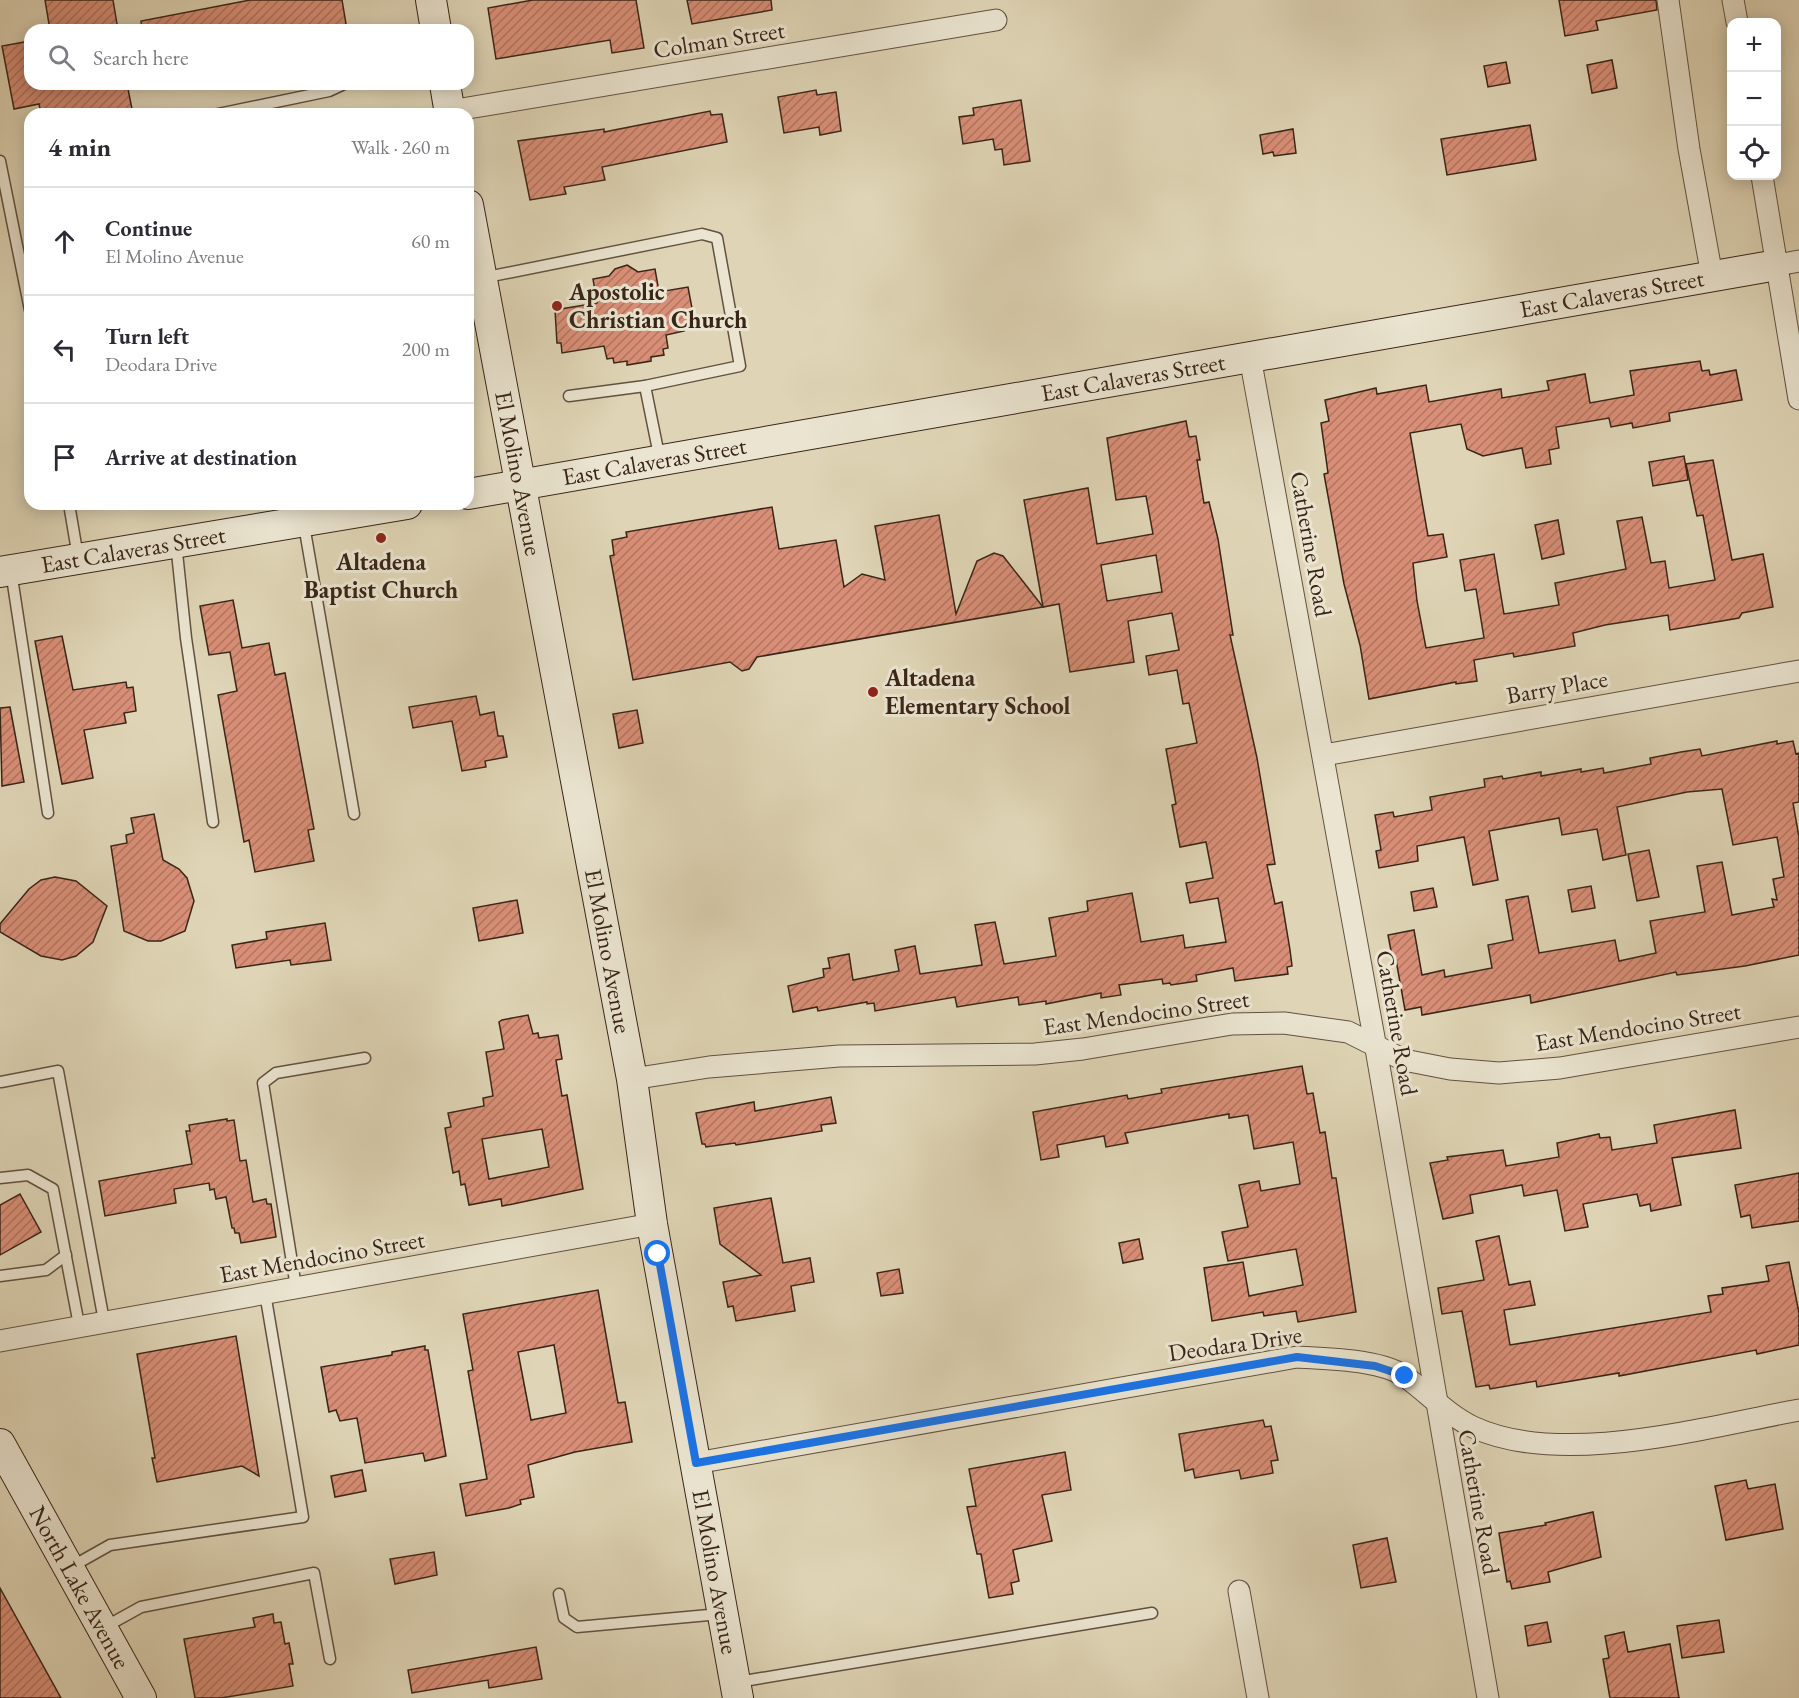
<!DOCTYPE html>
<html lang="en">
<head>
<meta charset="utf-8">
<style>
  body { margin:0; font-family:"EB Garamond",serif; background:#f2f2f3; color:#2b2b33 }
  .controls { position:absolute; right:18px; top:18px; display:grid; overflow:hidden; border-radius:12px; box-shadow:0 3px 15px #0003 }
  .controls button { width:54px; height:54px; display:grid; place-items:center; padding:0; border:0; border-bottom:2px solid #e1e1e2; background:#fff; color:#2b2b33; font:30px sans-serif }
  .stop { position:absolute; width:18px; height:18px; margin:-14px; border:4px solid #1a73e8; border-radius:50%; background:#fff }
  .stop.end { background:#1a73e8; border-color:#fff; box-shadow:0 2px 6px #0008 }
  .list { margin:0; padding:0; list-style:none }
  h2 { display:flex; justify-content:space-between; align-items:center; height:78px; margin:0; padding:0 24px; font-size:26px }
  h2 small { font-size:20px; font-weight:400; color:#7c7c81 }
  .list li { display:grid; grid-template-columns:39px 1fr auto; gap:18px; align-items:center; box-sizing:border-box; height:108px; padding:0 24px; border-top:2px solid #e1e1e2 }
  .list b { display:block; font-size:22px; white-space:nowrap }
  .list p { margin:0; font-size:20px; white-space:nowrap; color:#7c7c81 }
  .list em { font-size:20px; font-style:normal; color:#7c7c81 }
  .icon { flex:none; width:33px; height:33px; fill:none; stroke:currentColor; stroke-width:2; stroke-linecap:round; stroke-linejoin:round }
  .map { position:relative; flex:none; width:1799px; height:1698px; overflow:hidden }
  .search { position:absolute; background:#fff; box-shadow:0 3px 15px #0003; left:24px; top:24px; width:450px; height:66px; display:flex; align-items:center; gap:15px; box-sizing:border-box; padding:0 21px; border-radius:18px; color:#7c7c81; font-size:22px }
  .panel { position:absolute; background:#fff; box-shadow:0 3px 15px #0003; left:24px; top:108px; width:450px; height:402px; border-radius:18px }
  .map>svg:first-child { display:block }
</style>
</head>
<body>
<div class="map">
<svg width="1799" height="1698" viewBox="0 0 1799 1698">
  <defs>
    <pattern id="building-hatch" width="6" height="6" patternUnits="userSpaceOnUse" patternTransform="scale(1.5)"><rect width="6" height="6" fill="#d98f77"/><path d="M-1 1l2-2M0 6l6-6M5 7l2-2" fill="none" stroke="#b17561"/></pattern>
  </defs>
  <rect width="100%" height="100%" fill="#dfd5b6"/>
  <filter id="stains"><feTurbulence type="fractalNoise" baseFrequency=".00333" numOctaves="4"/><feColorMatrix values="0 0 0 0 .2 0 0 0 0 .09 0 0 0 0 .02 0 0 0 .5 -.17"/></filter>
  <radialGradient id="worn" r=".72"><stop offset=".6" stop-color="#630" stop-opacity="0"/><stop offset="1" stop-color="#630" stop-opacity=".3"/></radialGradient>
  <g fill="url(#building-hatch)" stroke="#392518" stroke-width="1.5" fill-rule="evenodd">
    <polygon points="45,0 113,0 118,30 50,30"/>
    <polygon points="250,0 342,0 347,30 142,30 141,21"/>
    <polygon points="533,0 636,0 644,48 612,53 610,40 496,59 488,8"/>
    <polygon points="687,0 771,0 772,10 692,24"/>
    <polygon points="1559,0 1656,0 1657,10 1596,21 1598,30 1565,36"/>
    <polygon points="30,41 30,84 127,84 133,114 41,114 39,104 14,109 2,46"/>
    <polygon points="1612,60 1617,88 1592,93 1587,65"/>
    <polygon points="1506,62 1510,83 1488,87 1484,66"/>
    <polygon points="816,90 817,95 836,92 841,131 820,135 819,127 784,133 778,97"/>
    <polygon points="1021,100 1030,161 1004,165 1002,149 995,150 993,139 963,144 959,117 974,115 973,108"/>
    <polygon points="710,111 711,115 722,114 727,142 602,167 605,180 564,187 566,194 530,200 518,141 604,129 604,132"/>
    <polygon points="1530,125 1536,160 1447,175 1441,139"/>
    <polygon points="1293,129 1296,153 1274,156 1273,152 1263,154 1260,135"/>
    <polygon points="627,265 638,272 655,269 659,292 688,287 695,324 683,326 684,331 666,335 668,348 663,349 664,355 651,357 651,361 627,365 627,361 614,363 613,358 607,359 604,346 562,353 561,343 557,343 555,310 597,303 593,279 609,276 615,269"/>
    <polygon points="1700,361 1702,371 1709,370 1710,375 1736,370 1742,400 1669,413 1670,421 1633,428 1632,423 1611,427 1609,418 1556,427 1559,448 1549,450 1551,464 1526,468 1522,448 1483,456 1467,449 1461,424 1410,433 1428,536 1443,534 1447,557 1413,563 1417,601 1426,648 1484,638 1476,589 1465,591 1460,560 1494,554 1504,614 1559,605 1555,583 1626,569 1617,521 1642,517 1651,563 1665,561 1669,588 1715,580 1703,515 1697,516 1686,464 1713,460 1732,560 1763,554 1773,607 1742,613 1739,618 1670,630 1668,615 1605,625 1573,633 1575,646 1514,657 1513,653 1474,660 1477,681 1456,684 1456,682 1369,699 1360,645 1344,584 1324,474 1328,473 1321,423 1329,421 1325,400 1376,388 1377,394 1426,385 1429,402 1501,389 1502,398 1549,390 1547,381 1585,374 1590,403 1634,395 1630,371"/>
    <path d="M1186,421L1189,437L1196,436L1200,460H1197L1204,503L1209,502L1218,539L1233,635H1230L1257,758L1275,864L1267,865L1275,904L1282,902L1290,950L1292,966L1287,967L1288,974L1235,981L1233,968L1196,975L1197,981L1171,985L1170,983L1163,984L1162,979L1119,985L1121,995L1101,998V993L1046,1004V1001L1019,1005L1018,997L957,1007L955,997L875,1011L874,1003L867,1004V1002L818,1011L817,1007L793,1012L788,986L824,977L823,969L830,968L828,958L849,954L853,980L899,971L895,950L915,946L920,974L982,965L975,925L995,922L1004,964L1056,956L1049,918L1088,911L1087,901L1132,893L1141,942L1183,935L1185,948L1226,942L1218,898L1190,903L1186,883L1213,878L1206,842L1180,847L1172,805L1176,804L1166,749L1197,743L1189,703L1183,704L1177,670L1149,675L1146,656L1179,650L1172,613L1128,621L1134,662L1070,672L1059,604L1043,607L1024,500L1088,488L1097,544L1153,534L1146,496L1116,500L1107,438ZM1156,555L1162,592L1107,601L1101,565Z"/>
    <polygon points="1684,456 1688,480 1653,486 1649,462"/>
    <polygon points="772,507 779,549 836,540 844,587 862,574 885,580 875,526 939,515 956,614 977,561 994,553 1003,556 1043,607 757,657 749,669 742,671 730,662 633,680 610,556 614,555 612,540 627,537 626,532"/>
    <polygon points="1558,520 1564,554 1542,559 1535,525"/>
    <polygon points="233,600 242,648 269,643 275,675 285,673 314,829 308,830 314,861 255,872 249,840 244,842 218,695 237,691 230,652 209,655 200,606"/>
    <polygon points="62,636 73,690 126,682 127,688 133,687 136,711 124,713 126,723 84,730 93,778 62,784 35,641"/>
    <polygon points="476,696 480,715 494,712 498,736 503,736 507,757 485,761 486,767 462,771 452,721 413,728 409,707"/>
    <polygon points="10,707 24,782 2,786 0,708"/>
    <polygon points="637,710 643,743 619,748 613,714"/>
    <polygon points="1777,741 1777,744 1793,741 1796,754 1799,753 1799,802 1793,803 1799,837 1799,955 1745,966 1677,975 1676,972 1531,1003 1530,995 1422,1015 1421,1007 1405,1010 1396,960 1393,961 1388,935 1414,930 1422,975 1444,970 1445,977 1492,968 1488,945 1513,940 1506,900 1528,896 1539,953 1615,940 1619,961 1656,953 1650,921 1705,912 1697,866 1722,862 1732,915 1774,907 1772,899 1777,900 1773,879 1784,877 1777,837 1733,845 1722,789 1687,792 1617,807 1626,855 1603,860 1597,829 1562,835 1559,818 1489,831 1498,880 1473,885 1464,837 1417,846 1418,861 1379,868 1376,851 1381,850 1375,815 1393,812 1394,817 1432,810 1430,797 1485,787 1484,779 1502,776 1503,779 1541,772 1541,776 1581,769 1581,772 1603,768 1604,773 1651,764 1650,758 1681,752 1700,749 1702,756"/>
    <polygon points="154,814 163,860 179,869 187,878 194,901 185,931 161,941 148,941 124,931 111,846 127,843 126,835 134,833 131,818"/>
    <polygon points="1649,850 1659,897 1637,901 1628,854"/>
    <polygon points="55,877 76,881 107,906 93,942 76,956 62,960 41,956 0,932 0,924 29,889 41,880"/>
    <polygon points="1591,886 1595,908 1572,912 1568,890"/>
    <polygon points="1433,888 1437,907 1414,911 1411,892"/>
    <polygon points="517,900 523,933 479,941 473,908"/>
    <polygon points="325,923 331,960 291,965 290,960 236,968 232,945 267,939 266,932"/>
    <path d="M528,1015L533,1034L538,1033L539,1038L558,1035L562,1059L556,1060L562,1096L567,1095L583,1189L513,1204L502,1206L501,1199L469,1205L465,1184L461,1185L459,1171L453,1173L445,1128L451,1127L448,1113L484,1106L483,1098L493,1096L486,1052L504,1049L499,1022L502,1020ZM542,1129L549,1167L489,1179L482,1139Z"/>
    <polygon points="1302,1066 1307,1094 1313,1093 1320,1133 1325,1132 1332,1178 1336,1178 1356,1312 1298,1322 1296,1311 1264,1316 1263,1312 1212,1321 1204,1268 1243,1262 1249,1296 1303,1285 1296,1249 1228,1261 1222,1232 1248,1227 1239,1185 1259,1181 1261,1191 1300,1184 1293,1142 1254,1149 1248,1115 1229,1118 1229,1114 1125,1133 1128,1143 1106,1147 1104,1136 1057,1145 1059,1157 1041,1160 1033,1112 1127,1095 1128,1099 1162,1093 1161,1089"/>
    <polygon points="831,1097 836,1123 821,1125 822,1131 736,1145 735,1143 706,1147 705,1144 702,1144 696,1113 754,1102 755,1111"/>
    <polygon points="1735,1110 1741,1148 1672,1158 1681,1205 1651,1211 1650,1204 1640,1206 1637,1194 1583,1204 1588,1227 1565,1231 1557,1190 1524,1196 1522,1185 1470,1195 1473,1213 1443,1219 1430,1163 1448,1160 1447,1157 1503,1150 1506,1166 1559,1157 1557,1143 1599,1134 1600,1138 1610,1137 1612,1150 1657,1143 1654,1125"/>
    <polygon points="227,1119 227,1121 234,1120 240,1161 246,1160 253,1202 266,1199 267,1204 271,1204 276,1237 241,1243 239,1233 235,1233 234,1228 232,1228 226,1197 216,1199 214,1189 210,1190 209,1183 174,1189 176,1203 105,1216 99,1181 192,1164 186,1131 190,1131 189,1125"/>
    <polygon points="1799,1173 1799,1221 1752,1228 1750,1215 1741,1217 1735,1185"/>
    <polygon points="20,1194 41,1232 0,1255 0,1205"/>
    <polygon points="771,1198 783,1263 810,1258 814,1282 791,1286 795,1311 736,1321 733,1306 728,1307 723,1282 761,1275 720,1244 714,1208"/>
    <polygon points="1499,1236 1509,1285 1530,1281 1535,1305 1504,1310 1510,1345 1711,1312 1708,1296 1723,1294 1722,1288 1769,1281 1766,1266 1789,1262 1799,1313 1799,1345 1757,1354 1756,1350 1619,1376 1619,1373 1537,1387 1536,1381 1490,1389 1489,1385 1476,1387 1462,1311 1442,1314 1438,1288 1484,1280 1476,1241"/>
    <polygon points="1139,1239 1143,1259 1123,1263 1119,1243"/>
    <polygon points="899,1269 903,1293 881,1296 877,1273"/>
    <path d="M598,1290L618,1403L625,1402L632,1442L575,1452L528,1465L534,1497L520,1500L521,1504L509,1508L466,1516L460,1484L487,1479L468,1371L473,1370L463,1314ZM554,1345L566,1413L531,1420L518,1352Z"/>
    <polygon points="236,1336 259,1476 242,1466 157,1482 152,1458 155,1458 137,1354"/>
    <polygon points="425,1346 425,1350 428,1350 446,1456 425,1461 423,1453 365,1463 357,1418 340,1421 336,1410 329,1412 321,1367 392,1355 392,1352"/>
    <polygon points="1263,1420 1265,1427 1271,1426 1278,1460 1271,1461 1273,1473 1241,1479 1239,1470 1195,1478 1193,1469 1185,1471 1179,1434"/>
    <polygon points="1065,1452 1071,1490 1042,1495 1052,1541 1013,1550 1019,1581 1011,1583 1013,1594 989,1598 981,1554 977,1554 967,1507 976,1506 969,1469"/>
    <polygon points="362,1470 366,1491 335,1497 331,1476"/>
    <polygon points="1746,1480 1748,1489 1775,1484 1783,1529 1726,1540 1715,1486"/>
    <polygon points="1593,1512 1601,1557 1548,1572 1550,1582 1512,1589 1510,1581 1507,1582 1499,1533 1546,1525 1545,1523"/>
    <polygon points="1387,1538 1396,1582 1361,1588 1353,1545"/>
    <polygon points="434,1552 437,1575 395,1584 390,1559"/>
    <polygon points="0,1588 61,1698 0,1698"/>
    <polygon points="273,1614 274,1623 281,1622 285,1644 289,1643 293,1664 289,1664 293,1686 221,1698 195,1698 184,1639 255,1627 253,1618"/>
    <polygon points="1719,1620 1724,1652 1682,1658 1677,1626"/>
    <polygon points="1547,1622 1551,1642 1528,1646 1525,1626"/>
    <polygon points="1624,1632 1628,1652 1670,1644 1679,1698 1610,1698 1603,1659 1609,1658 1605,1636"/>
    <polygon points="536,1647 542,1679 489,1688 488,1680 412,1693 408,1670"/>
  </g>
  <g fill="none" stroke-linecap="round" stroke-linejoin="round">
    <g stroke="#625140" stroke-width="13">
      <g id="lane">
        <polyline points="218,114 329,91 344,84"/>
        <polyline points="0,161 30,310"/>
        <polyline points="482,278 702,234 717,238 740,366 645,386 660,460"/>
        <polyline points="569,396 645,386"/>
        <polyline points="69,504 78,557"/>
        <polyline points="304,525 354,814"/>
        <polyline points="176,543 186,638 213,822"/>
        <polyline points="11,571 48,813"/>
        <polyline points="1,1082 58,1071 104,1321"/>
        <polyline points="0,1178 28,1175 53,1189 79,1325"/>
        <polyline points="0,1276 46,1270 66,1255"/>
        <polyline points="296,1287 263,1083 276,1073 365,1058"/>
        <polyline points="71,1567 110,1545 303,1517 265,1293"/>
        <polyline points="559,1594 564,1618 577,1627 720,1614"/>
        <polyline points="103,1628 141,1607 314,1573 330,1659"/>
        <polyline points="738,1682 1152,1613"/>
      </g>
    </g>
    <g stroke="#625140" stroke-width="23">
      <g id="street">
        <polyline points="1668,0 1689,149 1712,276"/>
        <polyline points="1733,0 1737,22"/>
        <polyline points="450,111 996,20"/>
        <polyline points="1762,176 1799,399"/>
        <polyline points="1777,265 1799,261"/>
        <polyline points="1250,357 1375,1043 1488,1698"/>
        <polyline points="1324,755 1799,671"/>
        <polyline points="632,1079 709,1067 839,1056 1035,1054 1083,1049 1232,1024 1284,1023 1348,1032 1404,1060 1450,1069 1499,1073 1560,1068 1799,1027"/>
        <polyline points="0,1341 652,1224"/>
        <path d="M696,1463L1297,1357C1327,1359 1383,1359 1407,1378C1429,1394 1448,1415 1473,1427C1561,1468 1706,1427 1799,1410"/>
        <polyline points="1239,1591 1258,1698"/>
      </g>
    </g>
    <g stroke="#392518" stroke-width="32">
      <g id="secondary">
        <polyline points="431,0 436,30"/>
        <polyline points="445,84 450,114"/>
        <path id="s1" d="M468,205L632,1079L652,1224L738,1698"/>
        <path id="s2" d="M468,494L1777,265"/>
        <path id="s3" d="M0,572L407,504"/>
        <path id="s4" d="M0,1444L141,1698"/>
      </g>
    </g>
    <use href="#lane" stroke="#eae4d0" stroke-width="10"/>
    <use href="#street" stroke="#eae4d0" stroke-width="21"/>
    <use href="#secondary" stroke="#eae4d0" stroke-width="30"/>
  </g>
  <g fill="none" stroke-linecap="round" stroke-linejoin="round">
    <polyline stroke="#1a73e8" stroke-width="8" points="658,1254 696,1463 1297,1357 1375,1366 1405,1376"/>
  </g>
  <g fill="#8f2418" stroke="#eae4d0" stroke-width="2">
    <circle cx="557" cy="306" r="6"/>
    <circle cx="381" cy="538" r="6"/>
    <circle cx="873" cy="692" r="6"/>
  </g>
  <g text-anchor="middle" stroke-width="6" stroke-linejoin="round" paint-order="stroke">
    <g font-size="24" fill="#392518" stroke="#eae4d0">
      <text transform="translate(719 40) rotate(-9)" y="8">Colman Street</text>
      <text dy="8" stroke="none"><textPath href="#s2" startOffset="1161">East Calaveras Street</textPath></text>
      <text dy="8" stroke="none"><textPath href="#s2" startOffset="675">East Calaveras Street</textPath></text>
      <text dy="8" stroke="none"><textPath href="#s2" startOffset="189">East Calaveras Street</textPath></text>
      <text dy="8" stroke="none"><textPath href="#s1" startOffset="273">El Molino Avenue</textPath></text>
      <text transform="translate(1311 544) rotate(80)" y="8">Catherine Road</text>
      <text dy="8" stroke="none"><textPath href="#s3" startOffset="135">East Calaveras Street</textPath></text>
      <text transform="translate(1557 687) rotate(-10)" y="8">Barry Place</text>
      <text dy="8" stroke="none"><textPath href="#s1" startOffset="759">El Molino Avenue</textPath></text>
      <text transform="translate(1146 1013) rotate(-8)" y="8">East Mendocino Street</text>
      <text transform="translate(1397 1023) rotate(80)" y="8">Catherine Road</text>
      <text transform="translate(1638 1027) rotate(-9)" y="8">East Mendocino Street</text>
      <text transform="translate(322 1257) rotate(-10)" y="8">East Mendocino Street</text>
      <text transform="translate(1235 1344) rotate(-8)" y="8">Deodara Drive</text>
      <text transform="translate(1479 1502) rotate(80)" y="8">Catherine Road</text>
      <text dy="8" stroke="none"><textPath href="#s1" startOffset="1389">El Molino Avenue</textPath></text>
      <text dy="8" stroke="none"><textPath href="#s4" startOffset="164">North Lake Avenue</textPath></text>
    </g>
    <g font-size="24" font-weight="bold" fill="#392518" stroke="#eae4d0" text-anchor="start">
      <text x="569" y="300">Apostolic<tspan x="569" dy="28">Christian Church</tspan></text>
      <text x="381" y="570" text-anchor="middle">Altadena<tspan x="381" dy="28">Baptist Church</tspan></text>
      <text x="885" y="686">Altadena<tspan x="885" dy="28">Elementary School</tspan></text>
    </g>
  </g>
  <rect width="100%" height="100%" filter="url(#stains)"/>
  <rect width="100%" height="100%" fill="url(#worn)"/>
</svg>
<div class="controls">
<button>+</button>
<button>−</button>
<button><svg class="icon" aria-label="locate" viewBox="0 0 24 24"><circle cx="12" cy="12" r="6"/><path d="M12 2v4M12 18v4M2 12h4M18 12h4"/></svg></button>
</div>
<div class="stop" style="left:658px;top:1254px"></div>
<div class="stop end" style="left:1405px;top:1376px"></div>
<div class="search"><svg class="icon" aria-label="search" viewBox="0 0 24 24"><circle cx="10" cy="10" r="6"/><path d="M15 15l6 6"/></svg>Search here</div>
<section class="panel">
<h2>4 min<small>Walk · 260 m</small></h2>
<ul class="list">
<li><svg class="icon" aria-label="ahead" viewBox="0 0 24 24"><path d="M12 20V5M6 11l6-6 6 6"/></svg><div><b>Continue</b><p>El Molino Avenue</p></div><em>60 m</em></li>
<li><svg class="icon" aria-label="left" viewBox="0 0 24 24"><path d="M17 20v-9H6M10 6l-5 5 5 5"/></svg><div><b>Turn left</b><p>Deodara Drive</p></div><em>200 m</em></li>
<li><svg class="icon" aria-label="arrive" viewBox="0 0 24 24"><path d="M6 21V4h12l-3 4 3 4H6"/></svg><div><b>Arrive at destination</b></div></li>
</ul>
</section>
</div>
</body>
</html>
